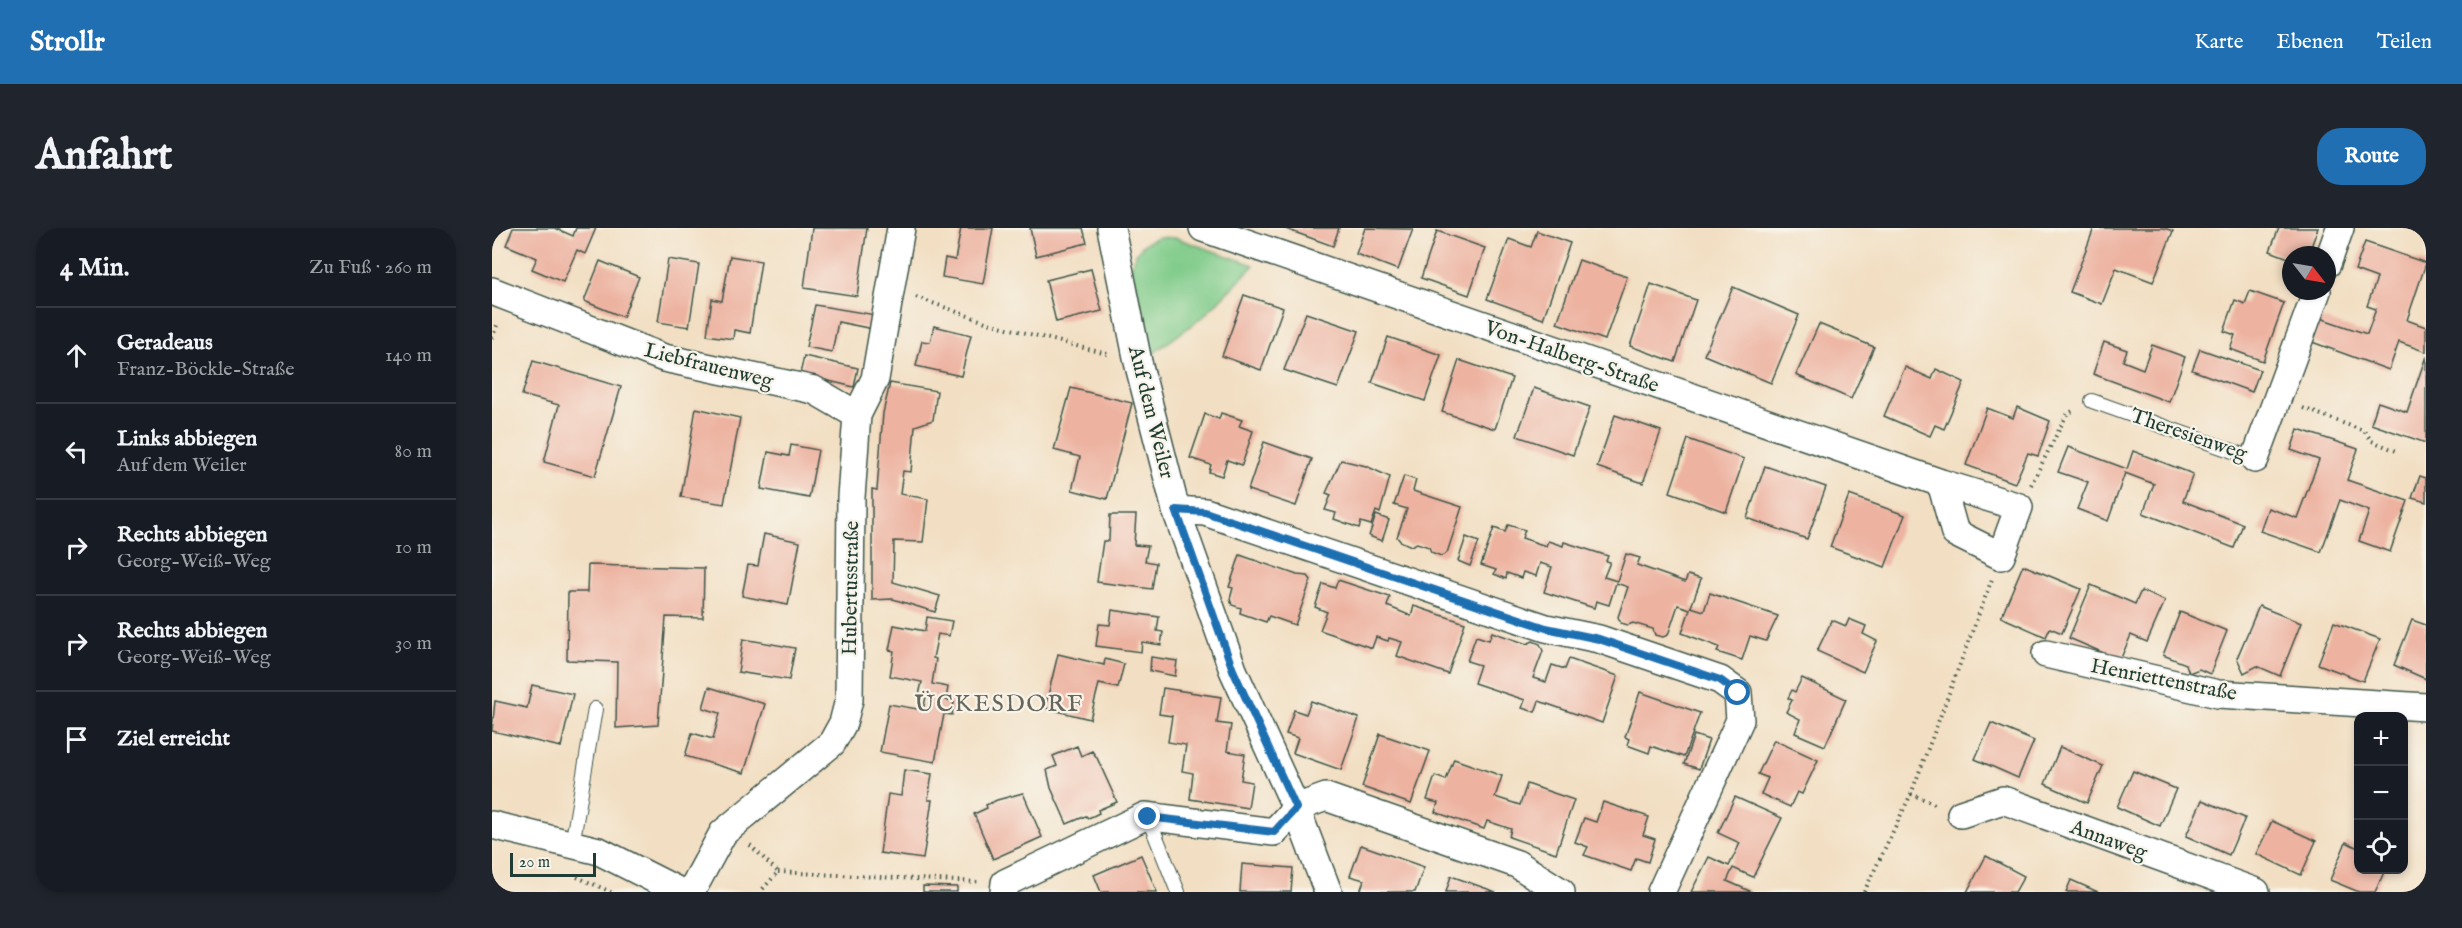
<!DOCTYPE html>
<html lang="de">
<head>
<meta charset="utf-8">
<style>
  body { margin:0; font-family:"IM FELL English",serif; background:#20242c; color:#f1f3f6 }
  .controls { position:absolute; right:18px; bottom:18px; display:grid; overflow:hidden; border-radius:12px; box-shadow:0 3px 9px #0003 }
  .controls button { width:54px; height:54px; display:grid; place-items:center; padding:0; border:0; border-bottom:2px solid #363941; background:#171b24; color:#f1f3f6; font:30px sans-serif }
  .compass { position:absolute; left:1790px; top:18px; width:54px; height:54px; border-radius:50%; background:#171b24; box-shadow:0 3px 9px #0003; rotate:121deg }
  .scale { position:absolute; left:18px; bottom:15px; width:86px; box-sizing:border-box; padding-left:6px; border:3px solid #1f3d34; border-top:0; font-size:16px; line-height:21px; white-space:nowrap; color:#1f3d34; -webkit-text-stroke:4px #f7f3e8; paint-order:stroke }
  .stop { position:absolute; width:18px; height:18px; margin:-14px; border:4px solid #1f6fb2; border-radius:50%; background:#fff }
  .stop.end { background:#1f6fb2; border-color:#fff; box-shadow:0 2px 6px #0008 }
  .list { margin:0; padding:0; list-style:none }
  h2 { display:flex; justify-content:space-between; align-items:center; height:78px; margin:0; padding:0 24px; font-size:26px }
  h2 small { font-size:20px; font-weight:400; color:#9ea1a6 }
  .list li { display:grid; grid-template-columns:39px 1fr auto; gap:18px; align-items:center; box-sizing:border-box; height:96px; padding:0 24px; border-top:2px solid #363941 }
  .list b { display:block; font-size:22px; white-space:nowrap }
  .list p { margin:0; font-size:20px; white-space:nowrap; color:#9ea1a6 }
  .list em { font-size:20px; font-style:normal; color:#9ea1a6 }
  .icon { flex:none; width:33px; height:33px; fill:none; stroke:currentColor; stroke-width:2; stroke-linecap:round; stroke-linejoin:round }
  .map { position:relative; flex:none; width:1934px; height:664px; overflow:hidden; border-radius:24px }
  header { display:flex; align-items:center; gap:36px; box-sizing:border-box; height:84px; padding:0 30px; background:#1f6fb2; color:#fff }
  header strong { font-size:28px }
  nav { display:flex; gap:33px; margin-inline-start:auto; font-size:21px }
  .intro { display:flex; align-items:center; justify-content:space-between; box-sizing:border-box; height:144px; padding:0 36px }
  h1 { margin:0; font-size:42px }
  .button { padding:15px 27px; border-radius:24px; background:#1f6fb2; color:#fff; font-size:21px; font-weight:700 }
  main { display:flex; gap:36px; padding:0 36px }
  aside { flex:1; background:#171b24; border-radius:24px; box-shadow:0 3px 9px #0003 }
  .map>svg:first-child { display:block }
</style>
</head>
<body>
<header>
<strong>Strollr</strong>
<nav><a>Karte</a><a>Ebenen</a><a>Teilen</a></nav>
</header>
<div class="intro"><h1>Anfahrt</h1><a class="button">Route</a></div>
<main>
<aside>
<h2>4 Min.<small>Zu Fuß · 260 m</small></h2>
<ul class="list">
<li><svg class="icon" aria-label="ahead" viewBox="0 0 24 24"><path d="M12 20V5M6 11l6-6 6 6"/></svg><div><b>Geradeaus</b><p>Franz-Böckle-Straße</p></div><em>140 m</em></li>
<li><svg class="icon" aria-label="left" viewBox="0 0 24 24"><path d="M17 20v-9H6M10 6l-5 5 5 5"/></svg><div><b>Links abbiegen</b><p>Auf dem Weiler</p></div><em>80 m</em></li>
<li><svg class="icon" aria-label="right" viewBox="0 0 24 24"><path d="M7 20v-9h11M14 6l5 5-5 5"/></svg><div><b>Rechts abbiegen</b><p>Georg-Weiß-Weg</p></div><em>10 m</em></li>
<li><svg class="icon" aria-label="right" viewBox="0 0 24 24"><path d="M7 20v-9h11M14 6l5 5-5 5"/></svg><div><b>Rechts abbiegen</b><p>Georg-Weiß-Weg</p></div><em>30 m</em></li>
<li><svg class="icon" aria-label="arrive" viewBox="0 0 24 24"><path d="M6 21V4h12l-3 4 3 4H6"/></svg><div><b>Ziel erreicht</b></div></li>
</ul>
</aside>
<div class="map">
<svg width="1934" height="664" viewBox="0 0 1934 664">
  <rect width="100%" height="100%" fill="#f7f3e8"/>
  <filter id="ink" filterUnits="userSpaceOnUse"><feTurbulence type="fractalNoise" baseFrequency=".0167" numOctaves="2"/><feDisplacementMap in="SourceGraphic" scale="12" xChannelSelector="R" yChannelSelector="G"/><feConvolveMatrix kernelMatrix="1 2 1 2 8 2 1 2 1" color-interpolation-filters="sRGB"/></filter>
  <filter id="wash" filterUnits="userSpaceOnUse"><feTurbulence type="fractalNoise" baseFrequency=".008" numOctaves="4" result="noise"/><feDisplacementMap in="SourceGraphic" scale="24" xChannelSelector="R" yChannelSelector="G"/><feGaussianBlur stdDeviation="1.35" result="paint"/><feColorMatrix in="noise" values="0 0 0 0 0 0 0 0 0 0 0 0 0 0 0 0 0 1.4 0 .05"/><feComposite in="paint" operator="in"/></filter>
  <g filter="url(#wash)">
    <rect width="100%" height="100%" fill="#f2dfc3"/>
    <path fill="#81cc8b" stroke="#508460" stroke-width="1.5" d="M666,9L684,10L762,37L712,88L659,127L639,40C642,24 650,15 666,9Z"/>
    <g id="blocks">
      <g fill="#edb2a0">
        <polygon points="21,0 63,0 81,8 84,0 104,0 93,26 85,22 71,54 40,41 45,30 14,17"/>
        <polygon points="320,0 375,0 365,68 312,60"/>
        <polygon points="469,0 501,0 491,56 450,49 453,30 463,32"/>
        <polygon points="538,0 591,0 595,15 544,28"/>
        <polygon points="791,0 847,0 841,18"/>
        <polygon points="873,0 921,1 906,42 864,26"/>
        <polygon points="1602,0 1672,0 1681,3 1661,54 1624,40 1610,76 1578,64"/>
        <polygon points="1787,0 1826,0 1816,27 1799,27 1799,31 1778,23"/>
        <polygon points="945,3 993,20 977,67 929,50"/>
        <polygon points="1045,3 1078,15 1051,91 995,71 1017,11 1039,19"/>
        <polygon points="1873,14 1934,35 1915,92 1934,99 1934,124 1907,114 1897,142 1820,114 1828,90 1875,106 1884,81 1875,78 1885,50 1863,42"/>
        <polygon points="238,28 269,33 258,105 242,102 241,111 215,107 220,71 230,73"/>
        <polygon points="176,31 207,36 197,99 166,94"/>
        <polygon points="1087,32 1135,49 1113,112 1065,95"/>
        <polygon points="108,33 147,49 131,89 92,73"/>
        <polygon points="599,41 610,83 564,94 554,52"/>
        <polygon points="1159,56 1204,72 1183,134 1138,118"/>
        <polygon points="1241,59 1307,87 1279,155 1212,127"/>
        <polygon points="1758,63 1792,75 1771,133 1738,121 1743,107 1732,103 1743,72 1753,76"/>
        <polygon points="752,67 791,80 769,142 730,128"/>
        <polygon points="323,77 384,87 381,101 346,94 340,124 314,119"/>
        <polygon points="814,85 867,103 846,160 792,142"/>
        <polygon points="1327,96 1382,119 1359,171 1304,147"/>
        <polygon points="442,98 479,107 469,148 424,138 430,113 438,114"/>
        <polygon points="896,109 949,127 933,173 880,155"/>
        <polygon points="1612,114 1635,122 1631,133 1651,141 1660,117 1693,129 1677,174 1601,146"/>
        <polygon points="1708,121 1768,142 1760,164 1700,142"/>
        <polygon points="312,128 366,140 362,159 308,146"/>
        <polygon points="1934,128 1934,215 1879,196 1886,174 1915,184"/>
        <polygon points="967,132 1020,150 1003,201 950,184"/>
        <polygon points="41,133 129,159 103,248 52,234 67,177 30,167"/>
        <polygon points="1413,139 1440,151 1444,141 1472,154 1452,201 1443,197 1438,208 1392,188"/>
        <polygon points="398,155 445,163 441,192 423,198 419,244 411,243 408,266 436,271 431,314 402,313 401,354 448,368 443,384 401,371 380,372 380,261 385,262 391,185"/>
        <polygon points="579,160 640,175 615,271 580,262 588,229 562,222"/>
        <polygon points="1042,160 1098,179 1081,227 1025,208"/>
        <polygon points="1525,179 1558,193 1546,228 1536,225 1523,255 1474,237 1495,180 1521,190"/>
        <polygon points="204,180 248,190 232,276 189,269"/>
        <polygon points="729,185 750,192 747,198 761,203 750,237 735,232 730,248 717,244 719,237 698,230 713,186 727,191"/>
        <polygon points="1123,187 1169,203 1151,255 1105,239"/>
        <polygon points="1806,201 1866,221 1855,252 1916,273 1898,324 1867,313 1877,283 1848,272 1829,324 1768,303 1776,280 1805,290 1827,232 1799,222"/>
        <polygon points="1196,211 1252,231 1234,284 1178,264"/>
        <polygon points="772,214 820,231 804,278 756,262"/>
        <polygon points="299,217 326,222 317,270 269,261 276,224 297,228"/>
        <polygon points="1576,219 1635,241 1641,223 1701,246 1691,273 1751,296 1742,320 1651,285 1662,256 1633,245 1616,293 1585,281 1596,254 1566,244"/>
        <polygon points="849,232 874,238 898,249 888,285 884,283 879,297 869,294 867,300 842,291 844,285 833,282 839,267 834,265"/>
        <polygon points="1273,238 1334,259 1315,311 1255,290"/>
        <polygon points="912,248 924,252 921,263 970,279 955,325 949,328 939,324 937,319 925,315 919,318 908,313 905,309 915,281 902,277"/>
        <polygon points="1928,248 1934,250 1934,274 1920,270"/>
        <polygon points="1357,267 1413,287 1393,339 1338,319"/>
        <polygon points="618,287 644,287 642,317 656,318 653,333 664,335 660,361 605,354 611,313 617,313"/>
        <polygon points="884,287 897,292 890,313 877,308"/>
        <polygon points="1016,297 1033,302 1030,310 1054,318 1056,313 1071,318 1072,314 1116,328 1114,333 1118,334 1112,349 1125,353 1134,326 1148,330 1145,337 1193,354 1196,347 1209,351 1199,379 1212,383 1218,365 1286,388 1274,413 1258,408 1250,432 1225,424 1227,419 1190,405 1198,381 1186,377 1176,407 1171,409 1163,407 1161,401 1141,395 1136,397 1129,395 1126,389 1136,359 1124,355 1117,377 1104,373 1102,380 1052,364 1060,339 1048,335 1044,348 1031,344 1029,350 1015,345 1014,351 1002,346 1004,342 989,337 1002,300 1013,304"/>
        <polygon points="272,306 308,314 296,377 250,368 256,337 266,338"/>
        <polygon points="974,309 987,314 978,338 966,333"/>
        <polygon points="748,327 805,347 816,348 819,352 803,397 777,388 774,394 748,385 749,380 740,377 738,371 741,360 737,359"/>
        <polygon points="96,337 212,340 211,390 174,389 166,497 124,500 125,434 75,432 76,364 95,364"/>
        <polygon points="1531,337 1589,361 1570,405 1558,400 1554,409 1509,389"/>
        <polygon points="846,352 898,369 895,378 919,388 922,378 973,395 956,446 905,428 910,414 897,410 896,413 884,409 880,420 828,402 835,384 823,379 831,356 843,360"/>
        <polygon points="1599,357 1643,376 1649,363 1673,373 1655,414 1639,407 1628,432 1577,410"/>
        <polygon points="1767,378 1809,395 1788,448 1765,438 1752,445 1745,430"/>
        <polygon points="620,382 667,389 665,403 671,404 669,417 650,414 649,424 604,418 607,396 618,397"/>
        <polygon points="1688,384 1735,403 1718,446 1707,441 1697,445 1694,436 1671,427"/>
        <polygon points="435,389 460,393 457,408 446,406 441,430 444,431 440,456 456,459 454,472 462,474 460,487 452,486 443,534 388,524 397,476 431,482 434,469 427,467 430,454 398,448 402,423 397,422 402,397 433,403"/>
        <polygon points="1357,391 1374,398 1371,406 1385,413 1371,444 1325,423 1340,392 1354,398"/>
        <polygon points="1920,392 1934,397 1934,451 1902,437"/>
        <polygon points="1842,394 1888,411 1871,453 1826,436"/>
        <polygon points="1000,404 1035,416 1041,413 1048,416 1051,423 1041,450 1054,454 1060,437 1073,441 1077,431 1126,448 1110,495 1047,473 1043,484 1030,480 1033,472 982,455 988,437 975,433 984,408 997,412"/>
        <polygon points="251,411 303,420 297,452 246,444"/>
        <polygon points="566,426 612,437 613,431 632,436 626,460 607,456 598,491 553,480"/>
        <polygon points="659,429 685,433 683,448 658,443"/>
        <polygon points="1310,450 1354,471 1333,518 1303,505 1308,491 1294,484 1300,472 1296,470 1300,462 1303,464"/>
        <polygon points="40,457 81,466 69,519 0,503 3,473 35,480"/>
        <polygon points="217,459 273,476 252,545 193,528 200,505 221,511 228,485 211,480"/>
        <polygon points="671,460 729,469 725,495 739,497 735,523 753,526 749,552 760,554 756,580 698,571 701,545 690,543 694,517 676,514 680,488 667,486"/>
        <polygon points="1148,464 1208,485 1192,529 1159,518 1157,525 1135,517 1137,511 1133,509"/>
        <polygon points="819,473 867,490 849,542 801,525 806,510 794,506 802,482 814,486"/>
        <polygon points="1499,495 1542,513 1526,550 1483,531"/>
        <polygon points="888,506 938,523 919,576 870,559"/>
        <polygon points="1202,507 1217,512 1207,541 1192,536"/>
        <polygon points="1282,512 1326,532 1310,566 1305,564 1298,579 1269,566 1276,550 1266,546"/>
        <polygon points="585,518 589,528 600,523 605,530 625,574 606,582 607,585 601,588 596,590 594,588 575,596 559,560 555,542 565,538 561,528"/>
        <polygon points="1568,519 1611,538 1595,575 1553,556"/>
        <polygon points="962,531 1010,548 1003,569 1028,577 1035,556 1082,572 1064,625 1017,609 1019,601 995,593 992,601 943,584 946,575 935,572 943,548 954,552"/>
        <polygon points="412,542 440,546 436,572 440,572 431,631 388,625 396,566 409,568"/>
        <polygon points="1641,543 1684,561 1668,598 1625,579"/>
        <polygon points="531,565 550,609 501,631 482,586 495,580 494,577 505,572"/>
        <polygon points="1243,569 1290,590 1261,649 1241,640 1235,653 1260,664 1199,664 1217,629 1237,638 1248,615 1226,605"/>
        <polygon points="1710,572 1753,590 1737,627 1694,608"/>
        <polygon points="1111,574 1157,589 1151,607 1163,611 1156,634 1144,630 1139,643 1092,627 1096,619 1083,614 1092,590 1104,594"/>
        <polygon points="1780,593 1824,613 1809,647 1764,626"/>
        <polygon points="1854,614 1866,620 1866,642 1893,642 1883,664 1867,664 1838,652"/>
        <polygon points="869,617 932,639 923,664 868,664 872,652 858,648"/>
        <polygon points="649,627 665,664 609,664 602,647"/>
        <polygon points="1494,628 1532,648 1523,664 1475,664"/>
        <polygon points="750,636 801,640 799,664 748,664"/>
        <polygon points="959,648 1004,664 954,664"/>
        <polygon points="1579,652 1606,664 1574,664"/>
        <polygon points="431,658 465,659 465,664 431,664"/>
      </g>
    </g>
  </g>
  <g filter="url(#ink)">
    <use href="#blocks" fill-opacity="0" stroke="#3f5549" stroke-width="1.5"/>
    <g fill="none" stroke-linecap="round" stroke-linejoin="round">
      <g stroke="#3f5549" stroke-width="16">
        <g id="lane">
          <polyline points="1600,173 1763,231"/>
          <polyline points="656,589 686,664"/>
          <polyline points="80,617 103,481"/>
        </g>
      </g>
      <g stroke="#3f5549" stroke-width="30">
        <g id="street">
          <polyline points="619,0 646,134 684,282 741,442 804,580 836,664"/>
          <polyline points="711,0 1449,255 1527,279 1509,328 1463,305 1449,255"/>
          <polyline points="1835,36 1848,0"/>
          <polyline points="0,63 172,130 322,162 365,187"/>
          <polyline points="1763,231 1825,63"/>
          <polyline points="684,282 713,284 1054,400 1107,411 1228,452 1246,465 1248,492 1169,664"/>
          <polyline points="1554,426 1726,466 1934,479"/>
          <polyline points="1469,586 1511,572 1764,664"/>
          <polyline points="0,597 107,623 188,664"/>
          <polyline points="199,664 231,605 340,515 351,495 357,472 359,269 365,187 383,151 409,0"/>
          <polyline points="512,664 513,655 653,588 782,604 804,580 834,569 1025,636 1069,664"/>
        </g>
      </g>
      <g stroke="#3f5549" stroke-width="4" stroke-dasharray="1.5 4.5" stroke-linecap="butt">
        <polyline points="424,69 496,95 615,126"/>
        <polyline points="0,110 6,95"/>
        <polyline points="1811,180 1872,203 1880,213 1907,224"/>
        <polyline points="1539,257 1575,186 1583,182"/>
        <polyline points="1419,566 1443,576"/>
        <polyline points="258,617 286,644 268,664"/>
        <polyline points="286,644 486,654"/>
        <polyline points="85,649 119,664"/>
        <polyline points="1372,664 1419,566 1500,351"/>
      </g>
      <use href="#lane" stroke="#fff" stroke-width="14"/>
      <use href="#street" stroke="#fff" stroke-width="27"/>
    </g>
  </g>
  <g fill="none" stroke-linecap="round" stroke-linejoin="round" filter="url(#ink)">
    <polyline stroke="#1f6fb2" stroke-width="8" points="656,589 782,604 804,580 741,442 684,282 713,284 1054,400 1107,411 1228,452 1246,465"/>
  </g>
  <g text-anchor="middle" stroke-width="4.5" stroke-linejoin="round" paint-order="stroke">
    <g font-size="21" fill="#1f3d34" stroke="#f7f3e8">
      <text transform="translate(1080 128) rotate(19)" y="7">Von-Halberg-Straße</text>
      <text transform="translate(217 137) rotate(14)" y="7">Liebfrauenweg</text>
      <text transform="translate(660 184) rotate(76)" y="7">Auf dem Weiler</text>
      <text transform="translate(1697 206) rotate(19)" y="7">Theresienweg</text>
      <text transform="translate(358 360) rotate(-89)" y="7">Hubertusstraße</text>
      <text transform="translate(1672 451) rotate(11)" y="7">Henriettenstraße</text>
      <text transform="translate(1617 611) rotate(20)" y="7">Annaweg</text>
    </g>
    <g font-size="24" letter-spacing="1.5" fill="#67665a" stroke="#f7f3e8">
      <text x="507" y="483">ÜCKESDORF</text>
    </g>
  </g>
</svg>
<div class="controls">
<button>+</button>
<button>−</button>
<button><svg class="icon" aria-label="locate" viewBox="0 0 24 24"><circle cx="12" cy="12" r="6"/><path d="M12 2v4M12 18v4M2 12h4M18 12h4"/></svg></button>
</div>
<svg class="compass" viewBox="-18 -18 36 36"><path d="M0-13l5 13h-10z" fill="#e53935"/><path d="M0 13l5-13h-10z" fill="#9ea1a6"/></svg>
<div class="scale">20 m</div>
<div class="stop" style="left:1246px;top:465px"></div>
<div class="stop end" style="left:656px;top:589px"></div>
</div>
</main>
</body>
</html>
